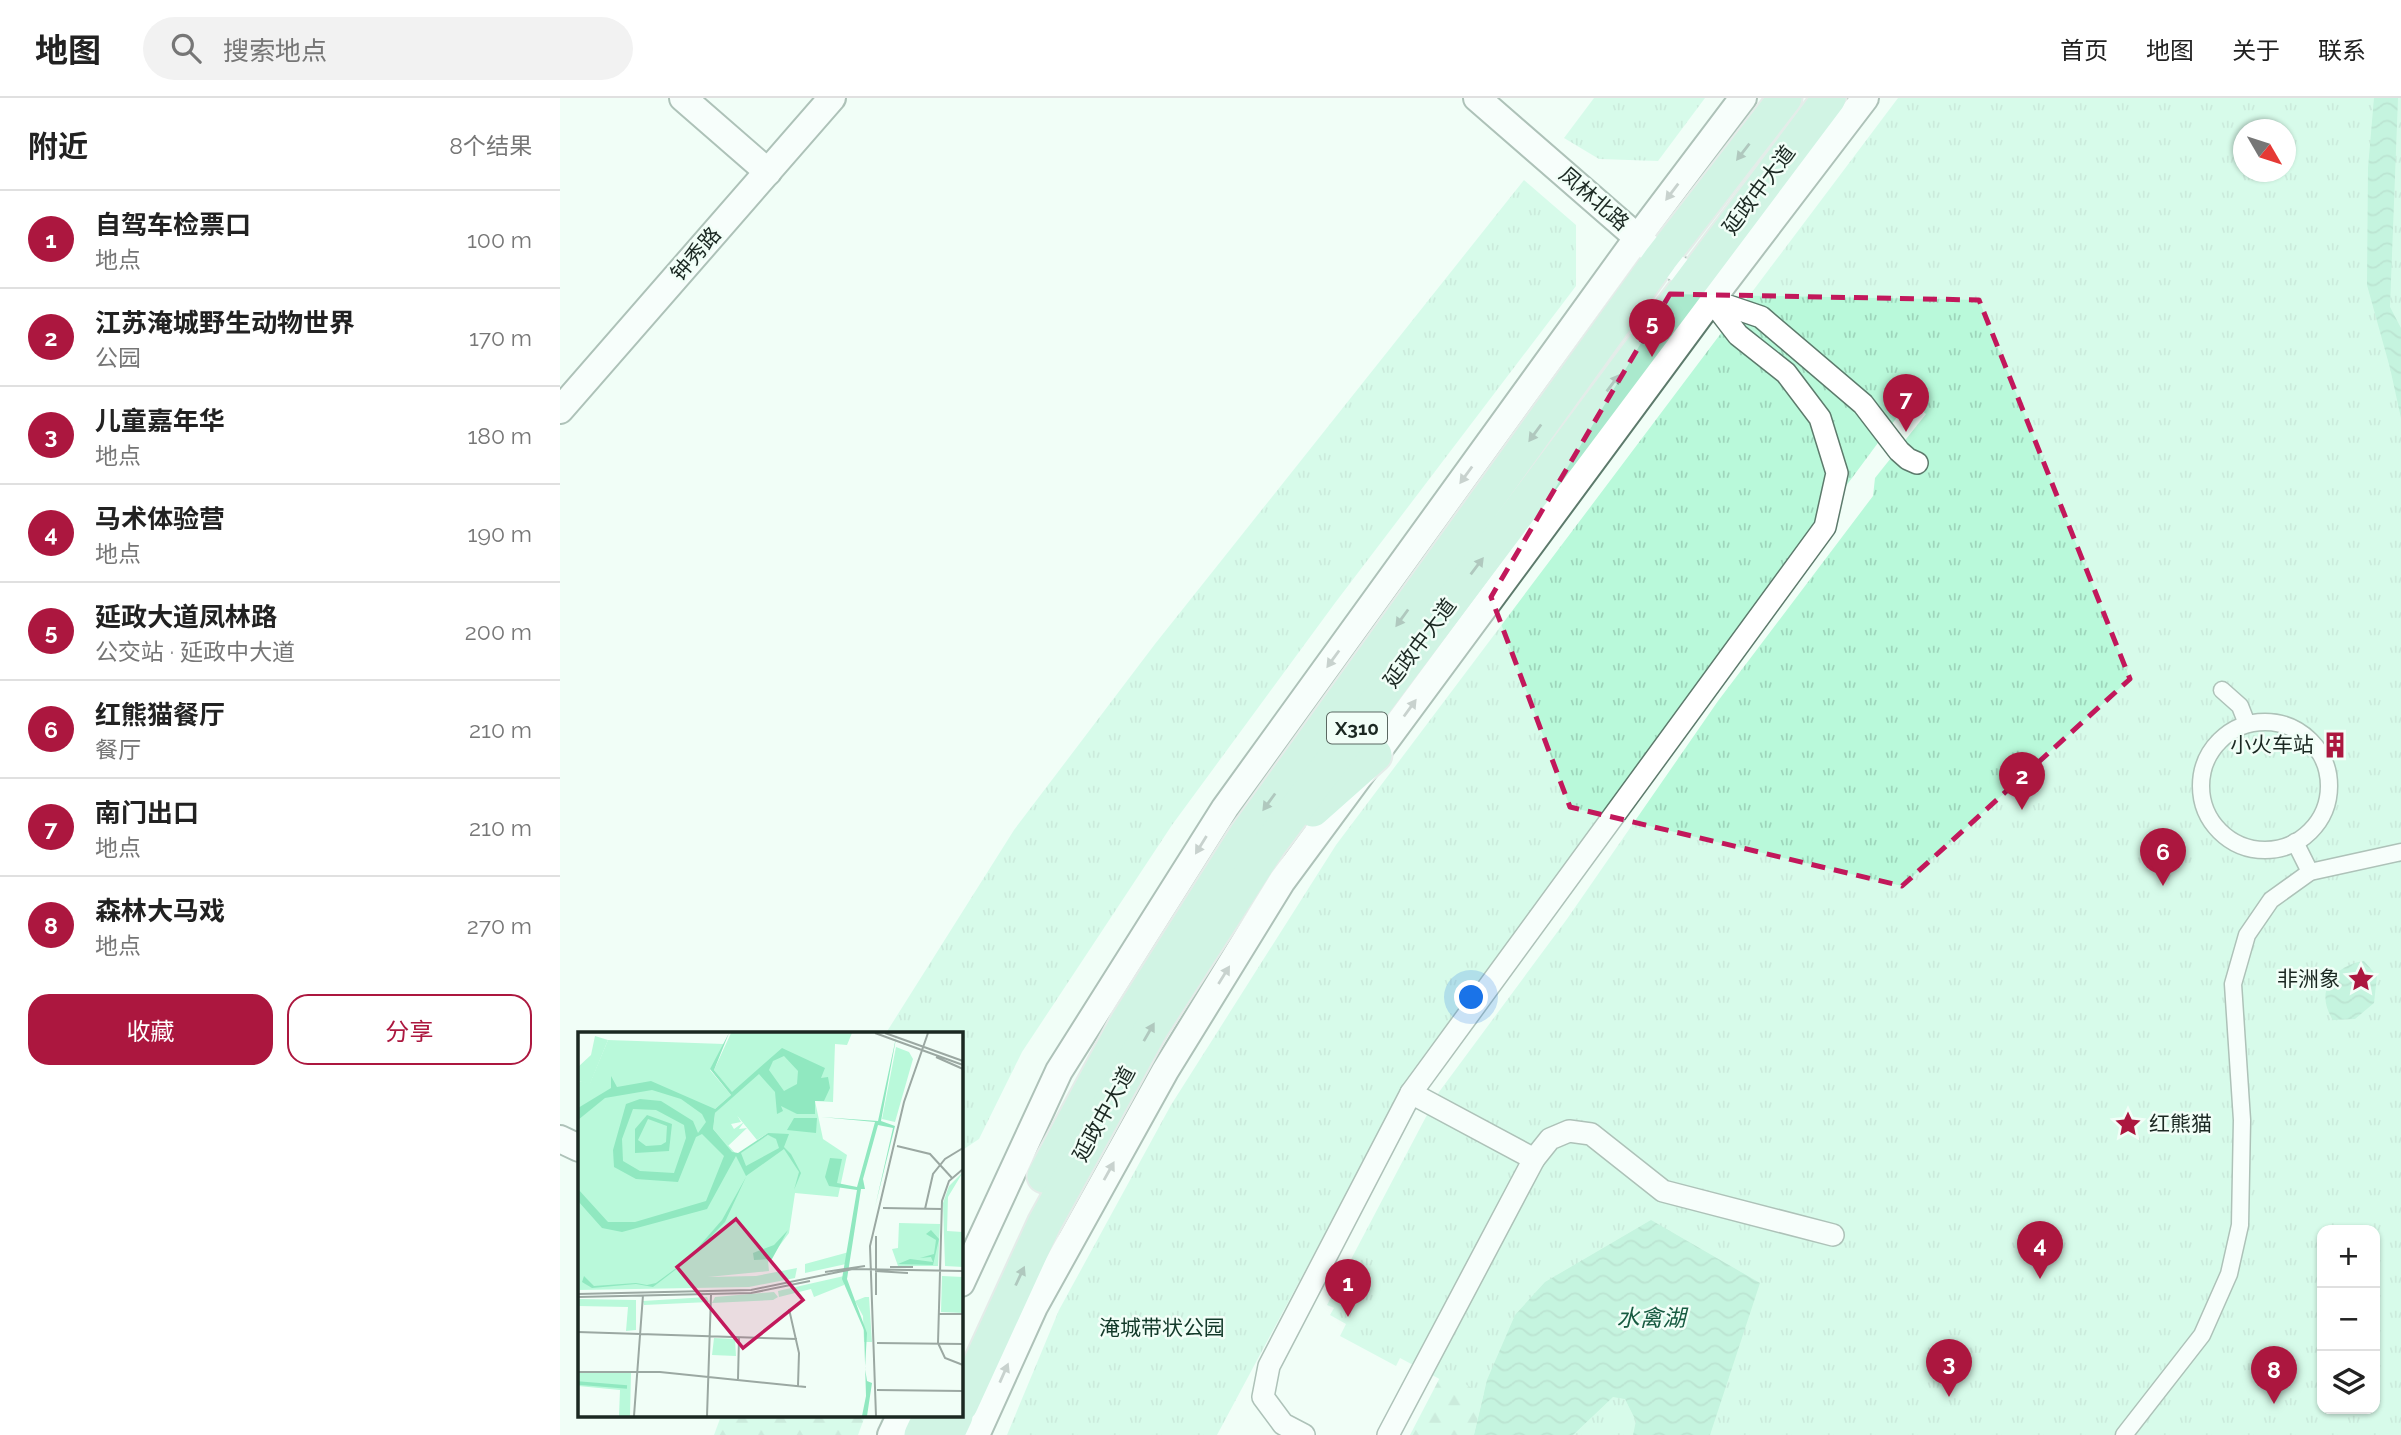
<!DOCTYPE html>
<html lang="zh">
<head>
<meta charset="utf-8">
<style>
  body { margin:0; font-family:Raleway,"Noto Sans SC",sans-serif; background:#f2f2f2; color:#222 }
  .controls { position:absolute; right:21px; bottom:21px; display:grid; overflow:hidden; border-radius:14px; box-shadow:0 2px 5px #0004 }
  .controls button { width:63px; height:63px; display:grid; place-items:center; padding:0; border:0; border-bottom:2px solid #e0e0e0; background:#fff; color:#222; font:35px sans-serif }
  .compass { position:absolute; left:1673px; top:21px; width:63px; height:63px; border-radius:50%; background:#fff; box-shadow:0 2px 5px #0004; rotate:129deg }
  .you { position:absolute; left:912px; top:900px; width:24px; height:24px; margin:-18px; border:5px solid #fff; border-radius:50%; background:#1a73e8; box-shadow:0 0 0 10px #1a73e833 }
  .badge { display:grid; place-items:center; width:46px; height:46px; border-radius:50%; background:#ac173f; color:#fff; font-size:23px; font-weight:700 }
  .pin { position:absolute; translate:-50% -58px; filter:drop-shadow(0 2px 4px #0008) }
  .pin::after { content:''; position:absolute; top:37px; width:24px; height:21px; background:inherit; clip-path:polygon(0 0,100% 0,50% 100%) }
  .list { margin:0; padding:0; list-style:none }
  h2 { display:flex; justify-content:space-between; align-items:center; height:91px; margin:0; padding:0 28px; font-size:30px }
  h2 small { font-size:23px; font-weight:400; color:#767676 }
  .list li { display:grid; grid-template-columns:46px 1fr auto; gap:21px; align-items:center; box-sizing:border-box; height:98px; padding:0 28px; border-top:2px solid #e0e0e0 }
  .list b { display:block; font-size:26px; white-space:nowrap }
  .list p { margin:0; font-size:23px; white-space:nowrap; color:#767676 }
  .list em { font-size:23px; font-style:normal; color:#767676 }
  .actions { display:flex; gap:14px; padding:21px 28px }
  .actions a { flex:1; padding:16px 0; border:2px solid #ac173f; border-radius:21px; text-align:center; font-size:24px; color:#ac173f }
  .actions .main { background:#ac173f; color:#fff }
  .icon { flex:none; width:38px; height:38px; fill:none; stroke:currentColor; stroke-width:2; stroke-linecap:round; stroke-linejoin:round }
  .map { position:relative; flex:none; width:1841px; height:1337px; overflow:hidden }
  header { display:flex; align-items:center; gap:42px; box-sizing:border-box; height:98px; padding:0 35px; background:#fff; border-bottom:2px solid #e0e0e0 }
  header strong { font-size:33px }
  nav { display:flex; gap:38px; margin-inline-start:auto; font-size:24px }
  .search { width:490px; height:63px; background:#f2f2f2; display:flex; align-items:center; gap:18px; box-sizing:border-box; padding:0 24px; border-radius:38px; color:#767676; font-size:26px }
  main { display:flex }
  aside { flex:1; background:#fff }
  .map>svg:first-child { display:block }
</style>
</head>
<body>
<header>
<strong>地图</strong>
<div class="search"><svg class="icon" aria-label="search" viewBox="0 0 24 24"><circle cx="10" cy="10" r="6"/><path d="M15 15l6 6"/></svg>搜索地点</div>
<nav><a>首页</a><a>地图</a><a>关于</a><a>联系</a></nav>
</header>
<main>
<aside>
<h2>附近<small>8个结果</small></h2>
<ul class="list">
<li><span class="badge">1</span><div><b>自驾车检票口</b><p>地点</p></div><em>100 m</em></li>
<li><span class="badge">2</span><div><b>江苏淹城野生动物世界</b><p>公园</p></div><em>170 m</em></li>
<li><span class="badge">3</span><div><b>儿童嘉年华</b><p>地点</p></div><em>180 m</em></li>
<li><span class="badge">4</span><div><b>马术体验营</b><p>地点</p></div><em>190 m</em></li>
<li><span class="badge">5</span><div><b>延政大道凤林路</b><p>公交站 · 延政中大道</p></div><em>200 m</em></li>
<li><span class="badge">6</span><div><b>红熊猫餐厅</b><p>餐厅</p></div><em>210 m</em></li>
<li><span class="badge">7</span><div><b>南门出口</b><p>地点</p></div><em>210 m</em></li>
<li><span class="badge">8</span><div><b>森林大马戏</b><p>地点</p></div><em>270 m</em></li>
</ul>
<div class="actions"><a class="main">收藏</a><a>分享</a></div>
</aside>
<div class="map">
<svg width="1841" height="1337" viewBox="0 0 1841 1337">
  <defs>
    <pattern id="forest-firs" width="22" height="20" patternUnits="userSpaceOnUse" patternTransform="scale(1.75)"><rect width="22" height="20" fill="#b9f9da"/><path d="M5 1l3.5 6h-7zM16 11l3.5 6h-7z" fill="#9ed5bb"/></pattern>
    <pattern id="park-tufts" width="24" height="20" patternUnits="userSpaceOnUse" patternTransform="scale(1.75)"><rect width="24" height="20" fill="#b9f9da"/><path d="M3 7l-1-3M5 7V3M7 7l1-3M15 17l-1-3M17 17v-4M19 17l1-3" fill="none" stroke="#9ed5bb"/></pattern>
    <pattern id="water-waves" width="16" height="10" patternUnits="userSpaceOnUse" patternTransform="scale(1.75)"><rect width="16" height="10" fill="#90e8c0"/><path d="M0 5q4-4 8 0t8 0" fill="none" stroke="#7cc7a5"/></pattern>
  </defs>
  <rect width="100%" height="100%" fill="#f1fef7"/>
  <g fill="url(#forest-firs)">
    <polygon points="997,1055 927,1282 914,1337 850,1337"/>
    <polygon points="161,1318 305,1318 298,1337 154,1337"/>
  </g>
  <g fill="url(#park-tufts)" fill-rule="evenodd">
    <polygon points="1034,0 1145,0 1098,63 1039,61 1004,40"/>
    <path d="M1338,0H1841V1337H914L924,1296L891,1279L887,1285L840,1260L836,1268L780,1238L786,1226L770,1217L774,1210L767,1207L879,994L1007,821L1158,603L1313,398L1315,380L1366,316L1349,303L851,975L657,1337H447L499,1212L611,1007L776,747ZM1684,32H1726V74H1684ZM1762,1132H1815V1311H1762Z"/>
    <polygon points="964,82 1016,127 1016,188 775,505 612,727 462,954 419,1041 401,1053 401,936 326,935 454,732 595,546"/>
  </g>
  <g fill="url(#water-waves)">
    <polygon points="1814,0 1838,0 1830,209 1841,230 1841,320 1830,270 1807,187 1808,70"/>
    <path d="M1804,863L1817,878L1814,905L1795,921L1773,922C1754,893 1773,868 1804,863Z"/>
    <polygon points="1091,1122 1200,1185 1150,1337 1073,1337 1076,1323 1065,1301 1053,1299 1013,1337 914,1337 927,1282 955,1217 985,1184"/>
  </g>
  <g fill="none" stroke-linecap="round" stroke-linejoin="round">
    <g stroke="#5d7a6c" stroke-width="19">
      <g id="pedestrian">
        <polyline points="1662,592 1680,608 1687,626"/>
        <circle cx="1705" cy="688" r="64"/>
        <polyline points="1735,744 1750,774"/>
        <polyline points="1564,1337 1642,1237 1669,1176 1680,1127 1682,1022 1673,886 1687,837 1711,802 1750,774 1841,754"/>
      </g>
    </g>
    <g stroke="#5d7a6c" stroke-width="24">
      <g id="minor">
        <polyline points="1151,202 1201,219 1303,306 1339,353 1348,361 1357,365"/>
        <polyline points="974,1061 990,1041 1009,1033 1031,1036 1103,1093 1273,1137"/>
        <polyline points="744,1337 723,1326 703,1299 709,1268 851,995 1265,429 1277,375 1260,320 1226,275 1178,237 1151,202"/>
        <polyline points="828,1337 974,1061 851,995"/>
      </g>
    </g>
    <g stroke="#5d7a6c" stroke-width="30">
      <g id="tertiary">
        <polyline points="123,0 208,74"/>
        <polyline points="917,0 1101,160 1132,180 1144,194"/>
        <polyline points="0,312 272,0"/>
        <polyline points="0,1041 19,1050"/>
        <polyline points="401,1185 499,973 665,710 1078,139 1183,0"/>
        <polyline points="331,1337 340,1318"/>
        <polyline points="416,1337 474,1209 605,973 722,783 1151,202 1305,0"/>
      </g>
    </g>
    <g stroke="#d6d8d7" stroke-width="37">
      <g id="primary">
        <polyline points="753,712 815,657"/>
        <polyline points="484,1078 567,924 685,738 1101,160 1225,0"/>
        <polyline points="401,1307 484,1126 591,931 710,746 1269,0"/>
        <polyline points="361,1337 370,1318"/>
        <polyline points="387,1337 396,1318"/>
      </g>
    </g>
    <use href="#pedestrian" stroke="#fff" stroke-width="16"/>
    <use href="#minor" stroke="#fff" stroke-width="21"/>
    <use href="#tertiary" stroke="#fff" stroke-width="26"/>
    <use href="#primary" stroke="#aae9cd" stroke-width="33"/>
  </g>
  <defs><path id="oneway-solid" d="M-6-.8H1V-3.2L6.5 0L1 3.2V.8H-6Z" transform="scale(1.75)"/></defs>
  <g fill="#628878">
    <use href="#oneway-solid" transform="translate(1183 54) rotate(128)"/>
    <use href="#oneway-solid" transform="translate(1053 285) rotate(-53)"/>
    <use href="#oneway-solid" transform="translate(975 335) rotate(126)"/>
    <use href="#oneway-solid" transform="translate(917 468) rotate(-53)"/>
    <use href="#oneway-solid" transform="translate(842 520) rotate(126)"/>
    <use href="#oneway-solid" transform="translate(709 704) rotate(126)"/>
    <use href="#oneway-solid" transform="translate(589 934) rotate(-60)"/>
    <use href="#oneway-solid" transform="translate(460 1178) rotate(-65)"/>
  </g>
  <g fill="#989e9c">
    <use href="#oneway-solid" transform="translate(1112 94) rotate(127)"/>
    <use href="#oneway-solid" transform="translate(906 377) rotate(126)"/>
    <use href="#oneway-solid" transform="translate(773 561) rotate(126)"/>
    <use href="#oneway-solid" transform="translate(850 610) rotate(-54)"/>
    <use href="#oneway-solid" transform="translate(641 747) rotate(122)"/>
    <use href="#oneway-solid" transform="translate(664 877) rotate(-58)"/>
    <use href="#oneway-solid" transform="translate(549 1073) rotate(-61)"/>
    <use href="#oneway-solid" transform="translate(444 1275) rotate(-66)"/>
  </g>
  <path d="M0 0H1841V1337H0ZM1110,196L1419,202L1570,581L1342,788L1010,709L931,499Z" fill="#f1fef7" fill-opacity=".55" fill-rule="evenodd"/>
  <path fill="none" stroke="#c2185b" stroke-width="5" stroke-dasharray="14 9" stroke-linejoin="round" d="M1110,196L1419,202L1570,581L1342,788L1010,709L931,499Z"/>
  <defs>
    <g id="building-bare" transform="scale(2.1)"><path d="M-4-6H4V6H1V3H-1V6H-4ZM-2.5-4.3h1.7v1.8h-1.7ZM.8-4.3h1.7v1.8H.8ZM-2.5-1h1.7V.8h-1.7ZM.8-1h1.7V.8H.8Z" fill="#ac173f" stroke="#f1fef7" stroke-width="2.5" paint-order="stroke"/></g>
    <g id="sight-bare" transform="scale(2.1)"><path d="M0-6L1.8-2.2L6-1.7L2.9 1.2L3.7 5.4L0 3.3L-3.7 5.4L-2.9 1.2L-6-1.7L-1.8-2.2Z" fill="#ac173f" stroke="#f1fef7" stroke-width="2.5" paint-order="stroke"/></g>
  </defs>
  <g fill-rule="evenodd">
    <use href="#building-bare" x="1775" y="647"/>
    <use href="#sight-bare" x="1801" y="881"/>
    <use href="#sight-bare" x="1568" y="1026"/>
  </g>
  <g text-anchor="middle" stroke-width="5" stroke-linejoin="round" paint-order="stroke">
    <rect fill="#f1fef7" stroke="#5b6862" stroke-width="2" x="767" y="614.5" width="60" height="31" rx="5"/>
    <g font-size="19" font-weight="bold" fill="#1b2822">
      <text x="797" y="637">X310</text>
    </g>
    <g font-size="21" fill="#1b2822" stroke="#f1fef7">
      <text transform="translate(1199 92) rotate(-53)" y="7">延政中大道</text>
      <text transform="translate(1034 101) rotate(41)" y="7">凤林北路</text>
      <text transform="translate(136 156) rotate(-49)" y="7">钟秀路</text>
      <text transform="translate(860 545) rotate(-53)" y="7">延政中大道</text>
      <text transform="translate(544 1016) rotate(-61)" y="7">延政中大道</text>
    </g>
    <g font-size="21" fill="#1b2822" stroke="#f1fef7" text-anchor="end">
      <text x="1754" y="654">小火车站</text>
      <text x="1780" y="888">非洲象</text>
      <text x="1589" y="1033" text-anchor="start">红熊猫</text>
    </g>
    <g font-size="21" fill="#123929" stroke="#f1fef7">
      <text x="602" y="1237">淹城带状公园</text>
    </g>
    <g font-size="23" font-style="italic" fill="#175b41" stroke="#f1fef7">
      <text x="1091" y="1228">水禽湖</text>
    </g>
  </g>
  <g transform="translate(18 934)">
    <rect width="385" height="385" fill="#f1fef7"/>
    <path d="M159,60L167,90L159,83L163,90L153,92L156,97L166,90L161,97L169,96L150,114L135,97L137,81ZM266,244V253L236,265L233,257L201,265L200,259Z" fill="#b9f9da"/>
    <path d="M153,1H274L269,13L257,12L255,70L237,69L245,107L269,123L260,165L217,161L211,201L190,229L191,239L130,245L178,244L219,236L217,246L171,255L0,258V49L12,51L30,8L146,12L132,38L153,63L137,77L135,97L159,123L190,103L202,106L190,101L179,108L148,70L156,63L136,38ZM318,15L331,20L335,27L317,90L304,87ZM385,140L370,165L369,199L385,200V235L367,234L365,171L371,154ZM321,191L362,192L360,234H320L314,217L320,216ZM271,220L268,232L227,241V232ZM364,244L385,245V281L363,280ZM196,260L200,265L195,268L134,271L137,265ZM129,265L131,270L66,273L65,269ZM287,265H291L294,310H286L285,284L277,269ZM0,267L58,268V298L48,299L50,275L0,274ZM136,306L157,307L158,324L134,323ZM0,341H53L52,384H41L42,358L0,354Z" fill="#b9f9da"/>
    <path d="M17,4L30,8L12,52L0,49V35L13,23Z" fill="#b9f9da"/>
    <path d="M151,1L136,38L154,60L204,16L247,36L243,46L250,45L252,56L246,69H237V82H219L203,74L205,79L199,82L197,60L181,42L137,81L135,97L154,120L160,121L190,101L211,102L206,115L213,122L223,141L216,158L221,140L206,117L168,144L158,124L129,177L44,200L24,196L0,169V157L30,190H57L128,169L146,124L124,102L118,105L100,150L58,147L36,135L35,118L48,72L62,67L83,69L115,89L120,101L128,90L124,82L103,67L74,58L27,66L0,88V76L33,56V44L39,55L73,49L137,77L153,63L132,37ZM206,24L220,39L219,52L206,59L191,38L195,29ZM55,77L78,78L106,93L108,106L96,141L62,139L45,129L44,107ZM190,103L198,107L201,116L168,134L163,121ZM319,1L303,89L317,94L297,175L315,96L300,93L285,147L287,157H283L269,247L289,301L287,336L289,349L294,351L289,384H284L288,364L286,298L264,247L279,158L251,154L247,145L252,126L264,127L259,151L279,155L297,90L243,85L300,89ZM69,83L94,92L91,119L57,121V97ZM70,87L89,94L88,110L83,113L68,114L60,108ZM216,86H239L238,101L209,98ZM168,145L147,190L109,229L75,255L58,252L14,256L4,250L6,244L16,254L58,251L69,253L78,251L109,228L144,188ZM210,198L194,227L176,228L175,221L196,213ZM353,198L361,207L355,233L320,232L332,227L355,230L353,225L342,226L356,222L358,208L348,202Z" fill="#90e8c0" fill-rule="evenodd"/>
    <path fill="none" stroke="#90e8c0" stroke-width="3.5" d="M0,351L49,355"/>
    <path fill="none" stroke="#9ba8a2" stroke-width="2" d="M297,1L385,33M307,1L385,29M358,25L385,37M319,114L352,122L374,146M385,137L371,149L364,169L360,311L367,326L385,333M305,176L364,177M347,177L355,142L367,127L385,116M312,235H335M297,239L330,241M247,240L287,234M0,262L173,258L275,237L385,239M298,263V204M0,265L173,261L232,249M211,277L221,321L220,354M361,282H385M0,300L219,307M299,311L385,312M0,340H82L228,355M160,347L161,305M299,358L385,359M56,384L65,263M129,384L133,263M298,384L292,214L326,70L350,1"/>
    <path fill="#c2185b" fill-opacity="0.15" stroke="#c2185b" stroke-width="3.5" d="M158,187L225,268L165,316L99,235Z"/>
    <rect width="385" height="385" fill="none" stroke="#1b2822" stroke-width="3.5"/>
  </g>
</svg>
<div class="controls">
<button>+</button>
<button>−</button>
<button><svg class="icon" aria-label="layers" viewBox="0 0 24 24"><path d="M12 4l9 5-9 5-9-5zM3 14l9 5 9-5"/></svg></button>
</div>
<svg class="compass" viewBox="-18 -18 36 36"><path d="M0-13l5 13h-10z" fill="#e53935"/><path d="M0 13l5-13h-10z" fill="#767676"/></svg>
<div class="you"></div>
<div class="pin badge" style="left:788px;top:1219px">1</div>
<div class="pin badge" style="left:1462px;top:712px">2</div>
<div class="pin badge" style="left:1389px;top:1299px">3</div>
<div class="pin badge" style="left:1480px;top:1181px">4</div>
<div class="pin badge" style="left:1092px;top:259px">5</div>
<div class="pin badge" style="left:1603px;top:788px">6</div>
<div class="pin badge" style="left:1346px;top:334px">7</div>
<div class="pin badge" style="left:1714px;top:1306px">8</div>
</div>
</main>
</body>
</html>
